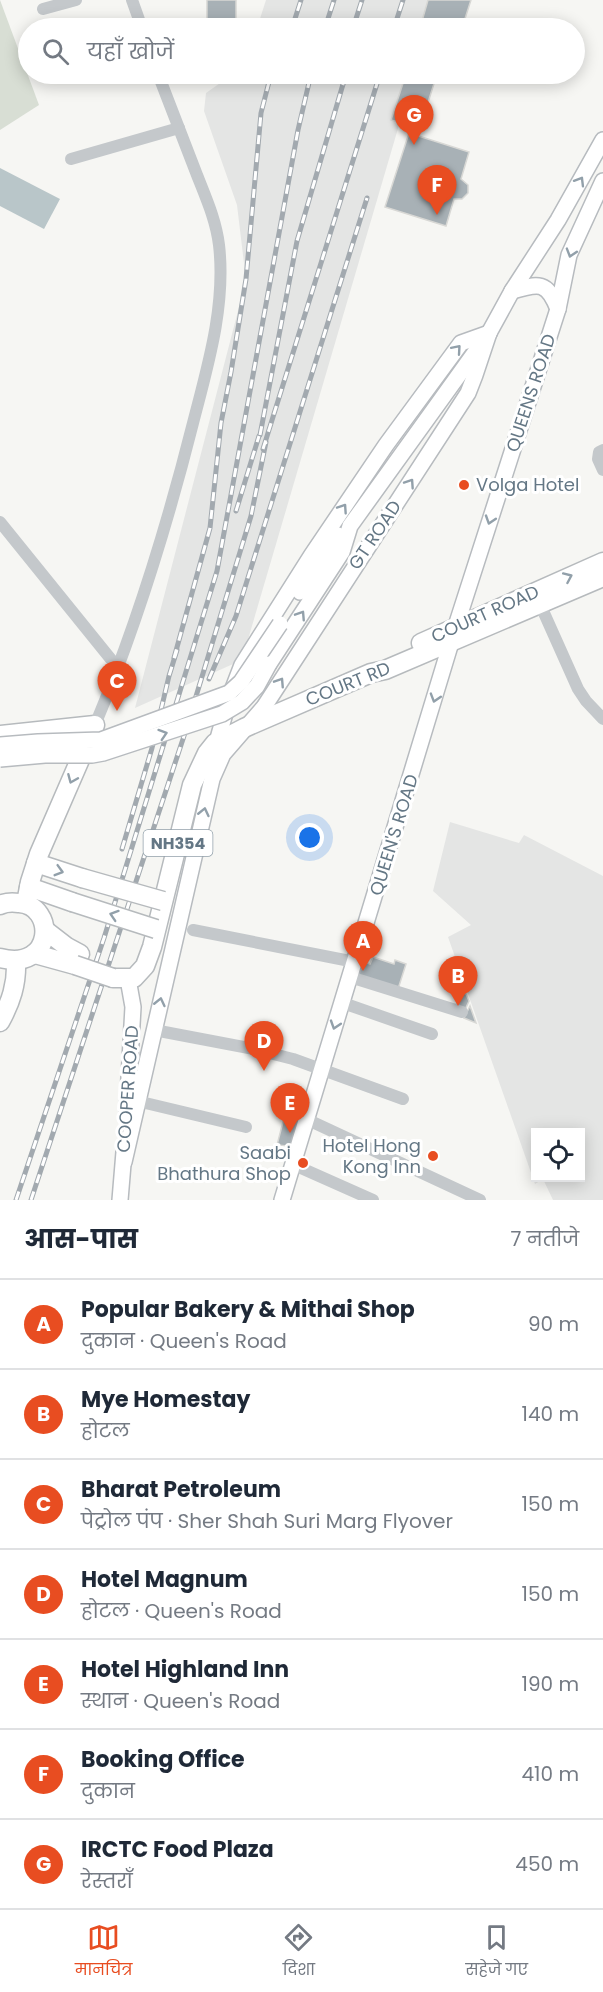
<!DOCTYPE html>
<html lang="hi">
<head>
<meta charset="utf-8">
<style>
  body { margin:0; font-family:Poppins,"Noto Sans Devanagari",sans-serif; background:#f6f6f7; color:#1f2937 }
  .controls { position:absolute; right:18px; bottom:18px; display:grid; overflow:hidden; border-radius:0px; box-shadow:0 3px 15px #0003 }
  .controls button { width:54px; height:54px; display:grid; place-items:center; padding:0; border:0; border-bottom:2px solid #e0e1e3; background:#fff; color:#1f2937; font:30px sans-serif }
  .you { position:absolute; left:310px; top:838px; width:21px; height:21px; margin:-15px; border:4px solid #fff; border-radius:50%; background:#1a73e8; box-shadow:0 0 0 9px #1a73e833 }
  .badge { display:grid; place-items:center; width:39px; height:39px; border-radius:50%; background:#e84d21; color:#fff; font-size:20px; font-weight:700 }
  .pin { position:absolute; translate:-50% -50px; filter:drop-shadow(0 2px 3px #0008) }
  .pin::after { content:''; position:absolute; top:32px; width:21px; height:18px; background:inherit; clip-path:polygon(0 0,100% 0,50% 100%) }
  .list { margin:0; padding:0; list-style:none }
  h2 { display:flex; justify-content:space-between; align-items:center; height:78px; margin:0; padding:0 24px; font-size:26px }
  h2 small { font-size:20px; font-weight:400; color:#747a83 }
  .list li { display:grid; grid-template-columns:39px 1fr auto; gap:18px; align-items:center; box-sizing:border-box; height:90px; padding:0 24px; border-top:2px solid #e0e1e3 }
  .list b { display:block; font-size:22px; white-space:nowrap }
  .list p { margin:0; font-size:20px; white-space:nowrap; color:#747a83 }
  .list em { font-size:20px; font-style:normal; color:#747a83 }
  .icon { flex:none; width:33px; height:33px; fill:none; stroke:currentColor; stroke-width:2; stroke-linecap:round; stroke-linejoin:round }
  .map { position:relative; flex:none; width:603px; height:1200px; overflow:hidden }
  .search { position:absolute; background:#fff; box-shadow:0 3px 15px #0003; left:18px; right:18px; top:18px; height:66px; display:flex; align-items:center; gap:15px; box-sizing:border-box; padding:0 21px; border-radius:33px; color:#747a83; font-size:22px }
  .sheet { height:708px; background:#fff }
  nav { display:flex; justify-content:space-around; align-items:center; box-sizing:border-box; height:84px; border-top:2px solid #e0e1e3; background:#fff; font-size:16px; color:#747a83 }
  nav a { display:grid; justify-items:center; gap:3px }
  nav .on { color:#e84d21 }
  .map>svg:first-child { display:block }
</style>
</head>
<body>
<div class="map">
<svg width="603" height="1200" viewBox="0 0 603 1200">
  <rect width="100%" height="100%" fill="#f6f6f3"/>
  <g fill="#e4e5e4" fill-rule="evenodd">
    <polygon points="266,0 436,0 427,28 257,28"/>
    <polygon points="233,74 414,74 242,660 135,708 246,280 237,205 204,111 206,93"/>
    <path d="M450,822L519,843L524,835L603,876V1200H553L543,1179L535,1184L448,937L471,925L433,891ZM580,1132V1178H536V1132Z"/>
  </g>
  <polygon fill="#d8ded4" points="0,0 39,105 0,130"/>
  <polygon fill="#b9c6c9" points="0,168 60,199 44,229 0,206"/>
  <g fill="#a8b1b6" stroke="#d8d8d5" stroke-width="1.5">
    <rect x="207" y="0" width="29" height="28"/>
    <polygon points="428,0 471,0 462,28 420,28"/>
    <polygon points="406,74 437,74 420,128 391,120"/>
    <polygon points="409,133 469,152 461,179 468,185 468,193 462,199 454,199 446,226 385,207"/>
    <polygon points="373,957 394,964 395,960 406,964 398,989 357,976 362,961 370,964"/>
    <polygon points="462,992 466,994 469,1001 464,1012 455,1007"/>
    <polygon points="470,1006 476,1023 464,1018"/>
    <polygon points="284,1118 303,1122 297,1147 277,1145"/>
  </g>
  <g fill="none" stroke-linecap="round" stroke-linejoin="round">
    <g stroke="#b7bbbf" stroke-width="18">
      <g id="major">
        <path d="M512,291C539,283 547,281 558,309"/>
        <polyline points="300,592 338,535"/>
        <polyline points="269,664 342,552 350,526 489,333 512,291 558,220 603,140"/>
        <polyline points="217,742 229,699 242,665 311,556 386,445 461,343 489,333"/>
        <polyline points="127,1113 133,1007 128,979"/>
        <polyline points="124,1162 212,779 223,754 264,707 468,393 475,375 489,333"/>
        <polyline points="120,1200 124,1152"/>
        <polyline points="282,1200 456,626 558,309 569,255 603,181"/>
      </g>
    </g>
    <g stroke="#b6babd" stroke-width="21">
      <g id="highway">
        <polyline points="421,643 603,562"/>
        <polyline points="0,735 95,725 39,854 30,882 26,903"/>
        <polyline points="36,863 82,878"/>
        <polyline points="29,887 72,902"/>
        <path d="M0,905C6,902 12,902 19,903C56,905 55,972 0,958"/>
        <polyline points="45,930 67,947 80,954"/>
        <polyline points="35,954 75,965"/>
        <polyline points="113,978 134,978 145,966 152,947 192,785 207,753 215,743 244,728 371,673 385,670 603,577"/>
        <path d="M0,1022C11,1002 17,984 16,961"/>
      </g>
    </g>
    <g stroke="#c4c8cb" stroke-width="12">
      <polyline points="132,0 142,28"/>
      <polyline points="43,9 76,0"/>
      <polyline points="71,159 179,128"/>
      <polyline points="603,450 599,452 598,459 603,470"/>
      <polyline points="0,522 118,668"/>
      <polyline points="540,604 578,689 586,701 603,719"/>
      <path d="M95,725C136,627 167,526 193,423C208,365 226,305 219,245C216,220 206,198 197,175C184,141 171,108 158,74"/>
      <polyline points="193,930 355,962"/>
      <polyline points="350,977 462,1012"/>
      <polyline points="343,1003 432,1034"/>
      <polyline points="154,1030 254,1049 293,1059 403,1099"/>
      <polyline points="137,1101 246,1127"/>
      <polyline points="306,1119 480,1200"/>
      <polyline points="292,1164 373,1200"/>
    </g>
    <use href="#major" stroke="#fff" stroke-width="15"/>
    <use href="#highway" stroke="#fff" stroke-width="18"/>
    <g stroke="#a2a9af" stroke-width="5">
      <g id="rail">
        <polyline points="292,28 301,0"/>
        <polyline points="325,28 334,0"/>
        <polyline points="353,28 362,0"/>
        <polyline points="394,28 403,0"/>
        <polyline points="260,435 297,241 346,74"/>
        <polyline points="263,449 380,74"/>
        <polyline points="236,511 259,436"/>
        <polyline points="174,658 210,528 221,423 231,372 246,279 261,113 271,74"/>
        <polyline points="209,679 236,616 367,198"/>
        <polyline points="122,849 152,748 169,676 177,650"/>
        <polyline points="16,1200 104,938 217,571 298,130 311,74"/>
        <polyline points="31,1200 183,739 251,516 266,442"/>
      </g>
    </g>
    <use href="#rail" stroke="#fff" stroke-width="3" stroke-dasharray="9" stroke-linecap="butt"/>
    <g stroke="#b7bbbf" stroke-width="18" stroke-linecap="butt">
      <g id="major-bridge">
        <polyline points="0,745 38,742 101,740 229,693 241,682 280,624"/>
        <polyline points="0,759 45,755 92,755 103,753 222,714 242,702 257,686 269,664"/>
      </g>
    </g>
    <g stroke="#b6babd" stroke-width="21" stroke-linecap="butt">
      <g id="highway-bridge">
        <polyline points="82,878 163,901"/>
        <polyline points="72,902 156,929"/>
        <polyline points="75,965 113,978"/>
      </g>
    </g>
    <use href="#major-bridge" stroke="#fff" stroke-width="15"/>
    <use href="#highway-bridge" stroke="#fff" stroke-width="18"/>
  </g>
  <defs><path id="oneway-chevron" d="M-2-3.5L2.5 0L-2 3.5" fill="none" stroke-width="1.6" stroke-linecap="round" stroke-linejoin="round" transform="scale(1.5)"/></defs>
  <g stroke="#92a0aa">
    <use href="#oneway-chevron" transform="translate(580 181) rotate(-59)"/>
    <use href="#oneway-chevron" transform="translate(571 253) rotate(107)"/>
    <use href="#oneway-chevron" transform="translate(457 349) rotate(-49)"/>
    <use href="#oneway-chevron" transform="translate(410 483) rotate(-56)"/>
    <use href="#oneway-chevron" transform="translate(343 508) rotate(-56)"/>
    <use href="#oneway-chevron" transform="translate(490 520) rotate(108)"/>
    <use href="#oneway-chevron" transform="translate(568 577) rotate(-24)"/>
    <use href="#oneway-chevron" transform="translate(301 615) rotate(-57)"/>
    <use href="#oneway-chevron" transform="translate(280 682) rotate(-57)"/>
    <use href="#oneway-chevron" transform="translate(435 698) rotate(107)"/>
    <use href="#oneway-chevron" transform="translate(163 734) rotate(-18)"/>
    <use href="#oneway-chevron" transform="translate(72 779) rotate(113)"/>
    <use href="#oneway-chevron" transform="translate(204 812) rotate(-77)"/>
    <use href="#oneway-chevron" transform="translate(59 871) rotate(16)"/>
    <use href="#oneway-chevron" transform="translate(114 915) rotate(-162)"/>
    <use href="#oneway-chevron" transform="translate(160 1002) rotate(-77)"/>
    <use href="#oneway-chevron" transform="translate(335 1025) rotate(108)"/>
  </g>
  <g fill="#e84d21" stroke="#fff" stroke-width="2">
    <circle cx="464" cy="485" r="6"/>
    <circle cx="433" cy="1156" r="6"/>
    <circle cx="303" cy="1163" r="6"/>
  </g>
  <g text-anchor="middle" stroke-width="6" stroke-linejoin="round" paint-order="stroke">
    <rect fill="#fff" stroke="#92a0aa" stroke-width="1.5" x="143.5" y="830" width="69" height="26" rx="4.5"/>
    <g font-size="16" font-weight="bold" fill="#647785">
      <text x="178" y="849">NH354</text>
    </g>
    <g font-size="18" fill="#647785" stroke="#fff">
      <text transform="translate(531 393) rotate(-72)" y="6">QUEENS ROAD</text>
      <text transform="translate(375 535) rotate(-56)" y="6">GT ROAD</text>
      <text transform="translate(485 614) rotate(-24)" y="6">COURT ROAD</text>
      <text transform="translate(348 684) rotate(-22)" y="6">COURT RD</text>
      <text transform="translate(394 835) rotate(-73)" y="6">QUEEN'S ROAD</text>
      <text transform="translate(128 1089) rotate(-86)" y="6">COOPER ROAD</text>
    </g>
    <g font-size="18" fill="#647785" stroke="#fff" text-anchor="end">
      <text x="476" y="491" text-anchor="start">Volga Hotel</text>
      <text x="421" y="1152">Hotel Hong<tspan x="421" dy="21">Kong Inn</tspan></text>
      <text x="291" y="1159">Saabi<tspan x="291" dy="21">Bhathura Shop</tspan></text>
    </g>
  </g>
</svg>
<div class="controls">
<button><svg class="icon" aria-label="locate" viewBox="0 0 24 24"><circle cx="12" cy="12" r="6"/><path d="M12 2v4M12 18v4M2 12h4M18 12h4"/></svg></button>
</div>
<div class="you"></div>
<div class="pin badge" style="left:363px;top:971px">A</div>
<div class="pin badge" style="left:458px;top:1006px">B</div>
<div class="pin badge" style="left:117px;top:711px">C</div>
<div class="pin badge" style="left:264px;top:1071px">D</div>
<div class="pin badge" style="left:290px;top:1133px">E</div>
<div class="pin badge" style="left:437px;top:215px">F</div>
<div class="pin badge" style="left:414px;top:145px">G</div>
<div class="search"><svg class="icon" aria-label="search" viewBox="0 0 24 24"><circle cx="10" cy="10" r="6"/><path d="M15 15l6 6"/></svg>यहाँ खोजें</div>
</div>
<section class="sheet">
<h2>आस-पास<small>7 नतीजे</small></h2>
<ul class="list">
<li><span class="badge">A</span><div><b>Popular Bakery &amp; Mithai Shop</b><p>दुकान · Queen's Road</p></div><em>90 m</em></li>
<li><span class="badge">B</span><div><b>Mye Homestay</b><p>होटल</p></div><em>140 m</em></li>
<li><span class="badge">C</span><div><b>Bharat Petroleum</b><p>पेट्रोल पंप · Sher Shah Suri Marg Flyover</p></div><em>150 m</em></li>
<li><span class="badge">D</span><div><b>Hotel Magnum</b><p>होटल · Queen's Road</p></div><em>150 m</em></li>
<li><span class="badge">E</span><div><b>Hotel Highland Inn</b><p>स्थान · Queen's Road</p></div><em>190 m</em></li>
<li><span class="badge">F</span><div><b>Booking Office</b><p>दुकान</p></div><em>410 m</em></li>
<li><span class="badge">G</span><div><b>IRCTC Food Plaza</b><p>रेस्तराँ</p></div><em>450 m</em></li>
</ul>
</section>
<nav>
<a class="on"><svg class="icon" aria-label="map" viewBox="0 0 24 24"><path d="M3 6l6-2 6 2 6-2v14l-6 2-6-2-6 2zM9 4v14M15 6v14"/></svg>मानचित्र</a>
<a><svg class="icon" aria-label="directions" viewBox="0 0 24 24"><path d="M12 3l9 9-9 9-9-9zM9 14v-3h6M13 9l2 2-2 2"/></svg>दिशा</a>
<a><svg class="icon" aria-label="saved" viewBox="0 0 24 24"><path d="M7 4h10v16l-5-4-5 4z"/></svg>सहेजे गए</a>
</nav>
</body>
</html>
